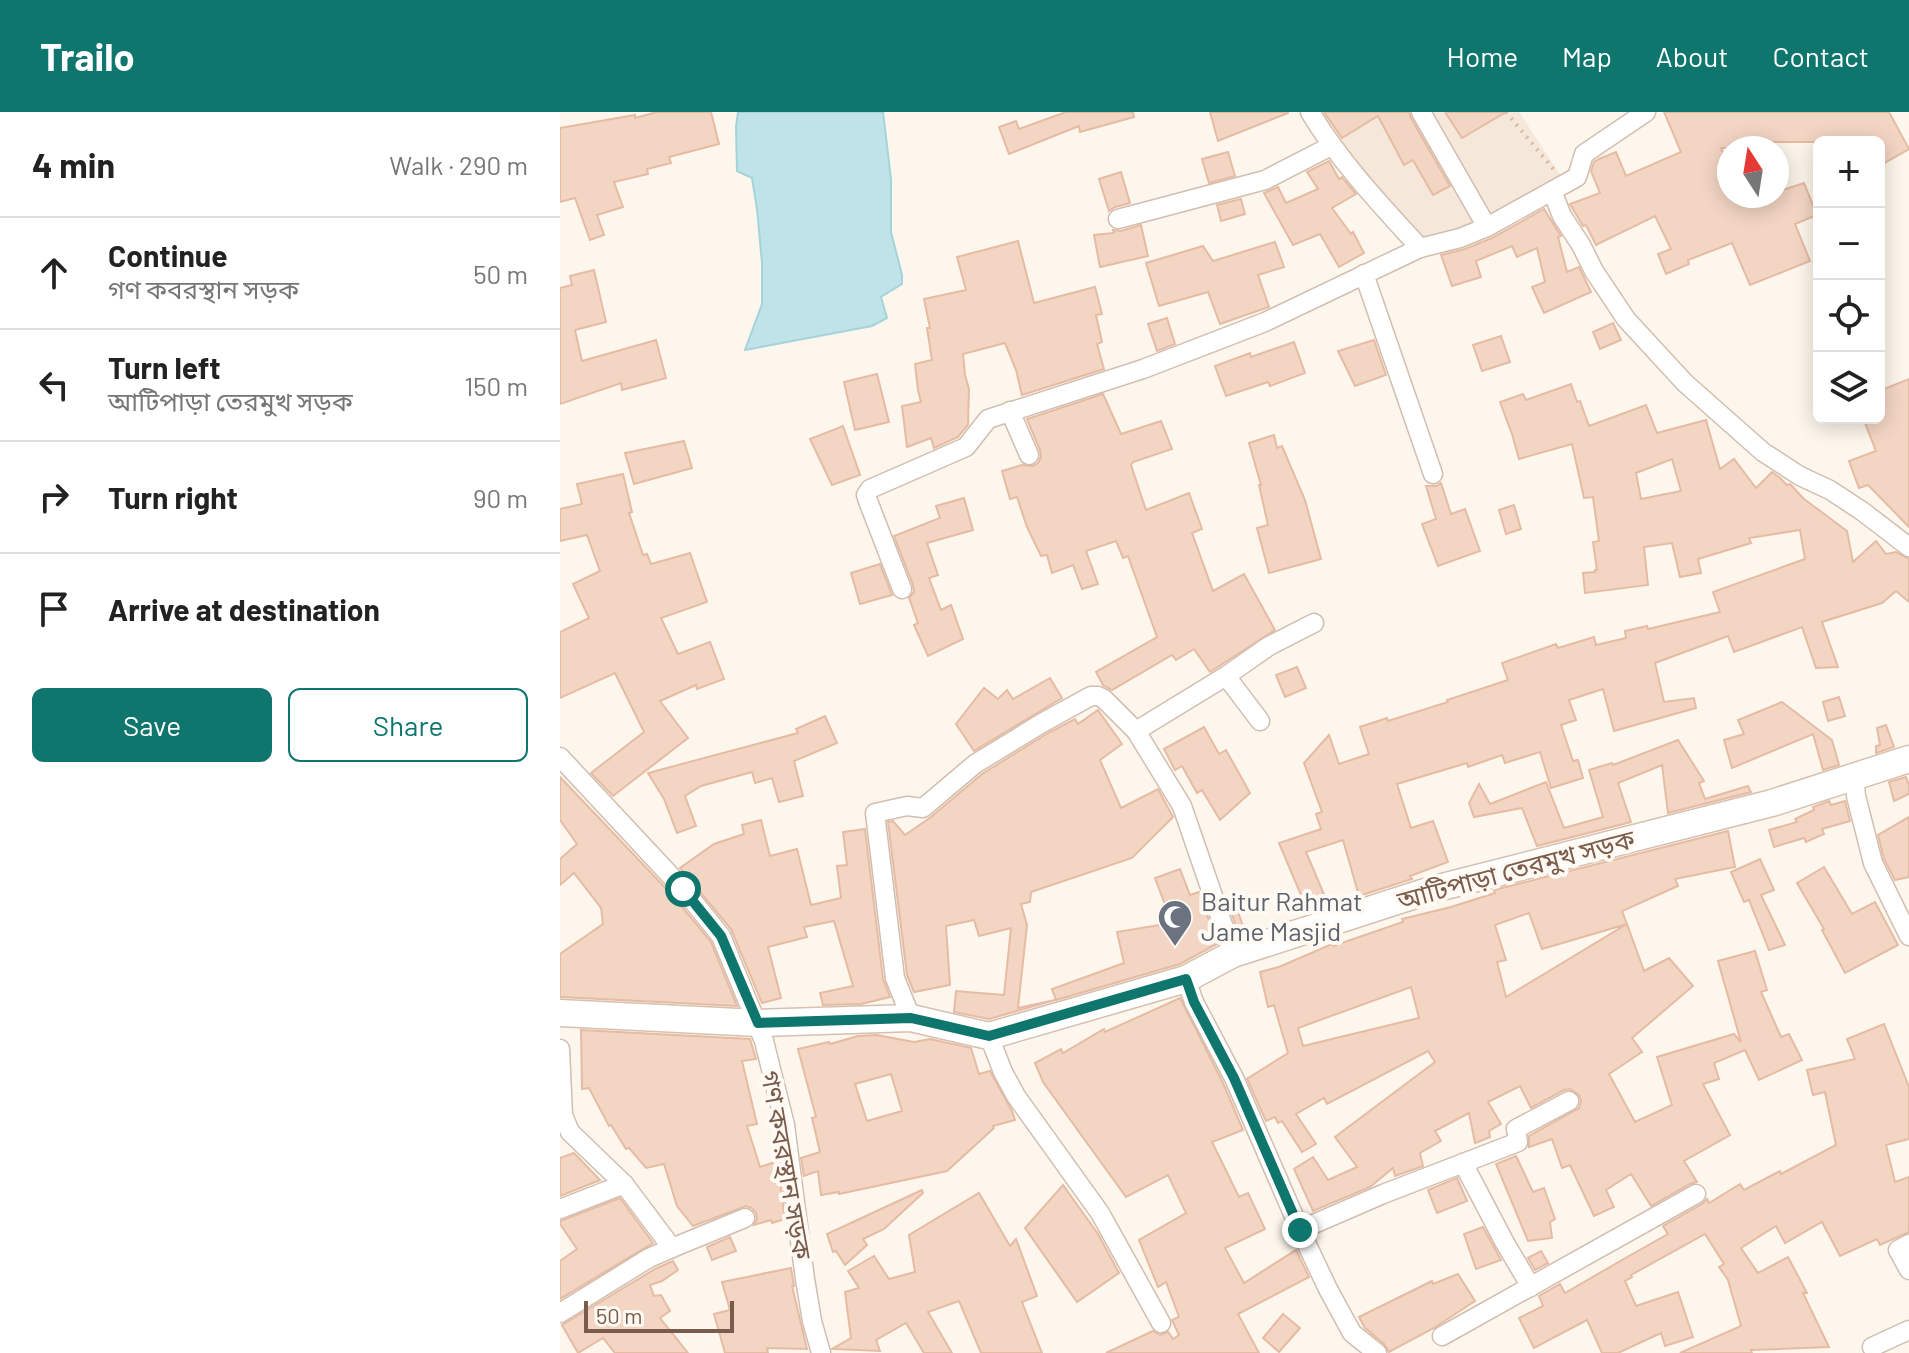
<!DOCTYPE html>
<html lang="en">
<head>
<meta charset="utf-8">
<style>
  body { margin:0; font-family:Barlow,"Noto Sans Bengali",sans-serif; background:#f6f6f6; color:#222 }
  .controls { position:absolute; right:24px; top:24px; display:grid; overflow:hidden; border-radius:12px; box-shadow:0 4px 20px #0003 }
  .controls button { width:72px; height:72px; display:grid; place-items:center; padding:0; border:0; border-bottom:2px solid #e0e0e0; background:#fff; color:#222; font:40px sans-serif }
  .compass { position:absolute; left:1157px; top:24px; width:72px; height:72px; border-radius:50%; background:#fff; box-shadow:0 4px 20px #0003; rotate:348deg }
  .scale { position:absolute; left:24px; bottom:20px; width:150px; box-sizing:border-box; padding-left:8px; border:4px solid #7a5c4d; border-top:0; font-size:22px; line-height:28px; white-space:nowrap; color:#7a5c4d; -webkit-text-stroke:6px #fffaf3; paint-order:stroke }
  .stop { position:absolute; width:24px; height:24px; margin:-18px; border:6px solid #0f766e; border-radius:50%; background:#fff }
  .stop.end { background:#0f766e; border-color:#fff; box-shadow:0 2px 8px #0008 }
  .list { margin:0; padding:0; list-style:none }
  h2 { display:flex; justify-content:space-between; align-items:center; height:104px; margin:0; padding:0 32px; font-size:34px }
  h2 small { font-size:26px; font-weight:400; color:#767676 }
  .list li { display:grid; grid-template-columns:52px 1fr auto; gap:24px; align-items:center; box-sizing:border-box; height:112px; padding:0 32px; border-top:2px solid #e0e0e0 }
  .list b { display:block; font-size:30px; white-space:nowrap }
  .list p { margin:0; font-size:26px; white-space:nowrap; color:#767676 }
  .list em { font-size:26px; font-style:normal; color:#767676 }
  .actions { display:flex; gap:16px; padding:24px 32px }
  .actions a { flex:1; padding:18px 0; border:2px solid #0f766e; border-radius:12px; text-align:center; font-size:28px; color:#0f766e }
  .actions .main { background:#0f766e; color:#fff }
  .icon { flex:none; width:44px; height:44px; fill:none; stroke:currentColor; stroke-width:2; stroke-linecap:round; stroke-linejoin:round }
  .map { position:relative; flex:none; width:1349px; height:1241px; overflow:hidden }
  header { display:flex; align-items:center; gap:48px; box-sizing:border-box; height:112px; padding:0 40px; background:#0f766e; color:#fff }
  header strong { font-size:38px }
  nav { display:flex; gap:44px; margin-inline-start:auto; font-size:28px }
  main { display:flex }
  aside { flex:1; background:#fff }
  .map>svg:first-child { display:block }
</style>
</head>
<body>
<header>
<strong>Trailo</strong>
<nav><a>Home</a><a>Map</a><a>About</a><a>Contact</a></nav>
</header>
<main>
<aside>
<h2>4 min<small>Walk · 290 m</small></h2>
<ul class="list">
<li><svg class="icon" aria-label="ahead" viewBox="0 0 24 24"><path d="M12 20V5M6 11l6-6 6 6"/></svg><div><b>Continue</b><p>গণ কবরস্থান সড়ক</p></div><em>50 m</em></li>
<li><svg class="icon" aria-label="left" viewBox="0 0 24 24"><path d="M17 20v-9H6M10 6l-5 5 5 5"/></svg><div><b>Turn left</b><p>আটিপাড়া তেরমুখ সড়ক</p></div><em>150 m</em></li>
<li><svg class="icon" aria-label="right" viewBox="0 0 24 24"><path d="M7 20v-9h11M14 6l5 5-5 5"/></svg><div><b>Turn right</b></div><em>90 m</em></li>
<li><svg class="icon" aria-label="arrive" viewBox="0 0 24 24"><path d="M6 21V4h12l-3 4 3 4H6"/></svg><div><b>Arrive at destination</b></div></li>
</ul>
<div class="actions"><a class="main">Save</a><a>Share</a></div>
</aside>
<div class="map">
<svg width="1349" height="1241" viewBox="0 0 1349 1241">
  <rect width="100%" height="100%" fill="#fdf6ec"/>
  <polygon fill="#f5e8da" points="752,0 959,0 1005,70 895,126 862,133"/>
  <polygon fill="#bfe3e8" stroke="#a5d3da" stroke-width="2" points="178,0 323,0 331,67 331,120 342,163 342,172 321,185 327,206 312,214 185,238 202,192 202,151 197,97 192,66 177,59 176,15"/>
  <g fill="#f3d5c3" stroke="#e6bba3" stroke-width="2" fill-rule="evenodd">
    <polygon points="97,0 151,0 159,32 109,45 111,51 87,57 88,62 54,70 63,95 37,103 44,123 30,128 15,86 0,90 0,16 75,3 75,6"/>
    <polygon points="506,0 573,0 574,5 520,20 519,14 449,42 439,15 456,9 459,17"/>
    <polygon points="650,0 728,0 728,1 658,29"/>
    <polygon points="764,0 849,0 851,6 890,74 873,83 853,48 844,53 818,4 782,26"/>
    <polygon points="885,0 946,0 902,26"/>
    <polygon points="1104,0 1329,0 1349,37 1319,54 1319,30 1197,30 1199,36 1161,36 1169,54 1169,84 1217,84 1217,80 1244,71 1257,103 1235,112 1250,149 1190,173 1172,131 1128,148 1129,152 1106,162 1098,142 1111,137 1095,104 1036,133 1026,113 1023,114 1010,92 1040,81 1031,59 1034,50 1039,47 1056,40 1066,64 1121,40"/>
    <polygon points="668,40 675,64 649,71 642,47"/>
    <polygon points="769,49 779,67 782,65 796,82 772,96 791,122 793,120 804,141 779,155 760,122 733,133 704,81 718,75 726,91 758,77 747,60"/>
    <polygon points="561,60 570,91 555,95 549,99 539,67"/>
    <polygon points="681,87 685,102 661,109 657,93"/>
    <polygon points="984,97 1001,124 998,125 1007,160 1019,155 1031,180 984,201 972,175 985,170 977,136 957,145 952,134 916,149 921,165 892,174 881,143 905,137 932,126"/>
    <polygon points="581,113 588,144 540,155 534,123 554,121 553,118 561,119"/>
    <polygon points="458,129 474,191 535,175 542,202 536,203 542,230 537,232 544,257 462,283 456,258 445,231 403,242 405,263 409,277 408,313 398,325 374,336 371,326 347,335 342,294 361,290 358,278 355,252 372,248 367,216 370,216 364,187 406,178 397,145"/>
    <polygon points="715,130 724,155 698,163 709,195 660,212 648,180 599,194 586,151 643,134 653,149"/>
    <polygon points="34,158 46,210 15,218 22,249 96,228 106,266 62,278 61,271 0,292 0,176 12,173 10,164"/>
    <polygon points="607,206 615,232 597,239 588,212"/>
    <polygon points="1053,211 1061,228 1040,237 1033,220"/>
    <polygon points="941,224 950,250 922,259 913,233"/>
    <polygon points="814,228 826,263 795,274 778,239"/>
    <polygon points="734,230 745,261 710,274 708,270 666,284 655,254 690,241 691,245"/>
    <polygon points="317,262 329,310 295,318 284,270"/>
    <polygon points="1349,267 1349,415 1308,373 1299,376 1289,349 1316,339 1303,306 1319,306 1319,279"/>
    <path d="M1011,272L1017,290L1020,289L1029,314L1086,293L1097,321L1146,308L1160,357L1174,347L1196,376L1212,360L1220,366L1227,373L1230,372L1244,387L1287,419L1293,450L1316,429L1326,442L1336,440L1349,447V490L1336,479L1322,491L1262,510L1278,555L1256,556L1242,515L1174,540L1168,524L1095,551L1104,590L1134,586L1136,596L1054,619L1043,577L1009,588L1016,608L1001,613L1013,649L1018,648L1023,666L991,676L980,640L945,651L942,643L908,655L907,651L837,672L851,716L873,709L888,750L850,764L852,767L799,784L783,728L746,740L766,787L746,795L719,731L761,717L756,702L762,700L744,651L769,623L779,652L809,642L800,615L827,606L828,609L888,590L887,588L948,568L942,551L996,532L998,536L1034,525L1036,533L1066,526L1065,519L1087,514L1088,517L1160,500L1153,480L1245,447L1240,418L1189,426L1191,431L1138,447L1141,461L1120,465L1112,431L1084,435L1088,473L1025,481L1023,461L1035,460V458H1037L1033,430L1039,429L1033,385L1024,386L1012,332L959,347L952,322L940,290L963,282L966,288ZM1112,347L1121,379L1081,387L1076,361Z"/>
    <polygon points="543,282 561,322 601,309 612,337 573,350 571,353 586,398 629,381 642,417 632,421 653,479 684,462 715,518 650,560 634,537 616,548 612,543 552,578 543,573 536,560 597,525 568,444 563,446 556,429 526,439 538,472 522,477 513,453 492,461 487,443 481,444 467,415 457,385 450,387 442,359 462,353 473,354 478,351 481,345 480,338 467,307"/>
    <polygon points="283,314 300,363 272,373 250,327"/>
    <polygon points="714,323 717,336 722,334 745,388 761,447 709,461 697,416 708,413 699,373 701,373 689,331"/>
    <polygon points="124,329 132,356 74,372 65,341"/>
    <polygon points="63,362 72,400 69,401 83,443 87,442 91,452 130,441 147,490 101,506 118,542 150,530 164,567 137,577 136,573 100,589 128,626 53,684 31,661 84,620 55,561 0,586 0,520 29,506 13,472 40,459 27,423 0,429 0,397 22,392 17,372"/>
    <polygon points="881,371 891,402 905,397 920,439 878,454 862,412 876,407 866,374 876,374"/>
    <polygon points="404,386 413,418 367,431 378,463 369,466 381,498 391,493 403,527 368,544 354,513 358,511 349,486 354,480 353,473 334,424 380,406 376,394"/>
    <polygon points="954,393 961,417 946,422 939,398"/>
    <polygon points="320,452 332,483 300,492 291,461"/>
    <polygon points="737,555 746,576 725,585 716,563"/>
    <polygon points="490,566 502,586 414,639 396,612 424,576 438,587 447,578 453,587"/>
    <polygon points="1279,585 1285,604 1268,609 1263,590"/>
    <polygon points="1222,590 1272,628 1279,653 1263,658 1253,622 1172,656 1164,628 1184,622 1178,608"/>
    <polygon points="538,598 562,632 540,648 561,696 598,677 613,705 572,746 471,780 470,790 461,792 467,813 458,896 495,888 429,907 394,900 396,879 444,883 451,816 419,824 414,808 386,814 390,873 354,880 347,863 328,710 333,709 345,723 371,705 422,662 488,621 515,607 518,612"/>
    <polygon points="265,604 277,631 234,649 243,684 219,690 212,666 195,671 192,660 141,674 125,684 136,714 117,721 104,687 88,661 238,621 236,617"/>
    <polygon points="1326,613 1334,635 1316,641 1316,634 1320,633 1317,616"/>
    <polygon points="644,615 659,642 666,638 690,681 660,708 642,678 637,681 622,654 615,658 604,637"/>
    <polygon points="1118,628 1144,669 1139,671 1145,687 1188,674 1191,680 1108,701 1102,653 1058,671 1071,710 977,734 962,696 914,705 909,691 919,672 930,692 986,670 1004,716 1043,705 1029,658 1052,651 1053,653"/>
    <polygon points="0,665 114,785 151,830 177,894 0,885 0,842 43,812 41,796 14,761 0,773 0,747 17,732 0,708"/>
    <polygon points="1346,665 1349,673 1349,682 1334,689 1329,670"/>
    <polygon points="1269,689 1271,693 1285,689 1290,709 1262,717 1264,722 1246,730 1244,726 1214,735 1209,718 1237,710 1235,707 1254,698 1253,695"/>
    <polygon points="1349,705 1349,765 1335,768 1324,747 1318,723"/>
    <polygon points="201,708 210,744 237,737 251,793 281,786 277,754 287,753 283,720 305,717 323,867 330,885 301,892 263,893 260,881 293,874 274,809 244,815 247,825 208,835 221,886 202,891 171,817 120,756 154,732 184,722 182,713"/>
    <path d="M1168,719L1175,755L1115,767L1118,774L1062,799L1067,812L982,837L969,801L935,813L946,848L937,850L946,885L1067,812L1084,859L1109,846L1133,874L1072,926L1082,940L1049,962L1075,1010L1112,993L1097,945L1174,922L1181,930L1158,849L1195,839L1207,878L1201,880L1221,925L1229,922L1242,948L1199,968L1185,938L1154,951L1159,967L1143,972L1170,1023L1124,1049L1137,1070L1130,1072L1091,1094L1071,1062L1046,1078L1054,1095L1034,1104L1010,1053L1002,1056L992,1027L969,1035V1024L1019,996L1021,989L1019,983L1010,977L1004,978L971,996L960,974L928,990L941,1012L929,1019L930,1025L915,1031L909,1001L875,1019L881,1029L860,1041L863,1054L835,1064L833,1056L810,1075L753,1099L734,1057L753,1045L768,1068L797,1055L775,1025L875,950L868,939L767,992L764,986L736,1002L756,1032L742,1040L722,1009L718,1011L715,1005L706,1009L687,967L728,941L714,893L708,895L700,860L719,855L772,832L773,834L843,810L842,807L891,795L935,781L934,778ZM851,875L859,906L743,934L738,916Z"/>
    <polygon points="1200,747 1214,778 1201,783 1225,833 1209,838 1189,788 1184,790 1171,760"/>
    <polygon points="1264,755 1292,802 1315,790 1338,833 1285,861 1262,818 1264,817 1237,771"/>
    <polygon points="620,757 630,783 639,780 657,832 620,852 496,888 492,877 564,851 557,820 612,811 595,766"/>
    <polygon points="676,794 684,817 678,819 670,797"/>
    <polygon points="620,886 663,971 683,1018 652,1030 679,1085 688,1081 705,1117 665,1136 684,1171 736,1138 749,1165 678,1202 699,1241 546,1241 593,1219 600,1223 608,1220 613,1227 619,1223 612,1208 619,1205 606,1170 598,1175 579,1128 626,1101 608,1063 566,1085 483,970 475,951 501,937 503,941 544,917 545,920"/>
    <polygon points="1324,912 1349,975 1349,1027 1326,1033 1335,1070 1349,1065 1349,1120 1320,1133 1317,1127 1280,1144 1262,1110 1225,1131 1216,1114 1181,1136 1198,1161 1228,1145 1247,1181 1243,1181 1269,1235 1191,1238 1192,1241 1120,1241 1181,1214 1168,1168 1159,1155 1164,1152 1145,1122 1071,1163 1072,1165 1065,1169 1076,1194 1118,1180 1133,1225 1105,1234 1101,1221 1058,1241 1042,1241 1027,1208 974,1236 959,1206 983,1194 979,1184 1000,1172 1005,1181 1069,1144 1108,1122 1103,1114 1142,1092 1147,1087 1149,1091 1180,1072 1184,1078 1220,1059 1221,1062 1276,1033 1265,980 1253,983 1247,958 1295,947 1287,927"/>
    <polygon points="21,918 190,927 196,947 182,949 197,1012 187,1014 200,1055 215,1050 216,1053 218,1053 225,1107 212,1111 211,1108 194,1113 197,1107 196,1101 192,1096 186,1094 133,1114 117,1094 104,1052 86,1056 69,1036 66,1037 51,1013 49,1014 29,976 22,977"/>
    <path d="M317,923L354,930L370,927L411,936L419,962L430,959L452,999L455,1008L433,1014L434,1016L387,1059L279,1082V1080L261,1083L258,1059L244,1064L241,1046L260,1040L252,1006L256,1005L238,937L269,930L270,932L298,924ZM331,962L342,999L307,1009L295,972Z"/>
    <polygon points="14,1041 40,1068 0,1084 0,1046"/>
    <polygon points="956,1044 973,1080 984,1076 995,1107 990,1110 992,1126 968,1129 936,1052"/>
    <polygon points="897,1066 907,1089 877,1101 868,1078"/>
    <polygon points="503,1073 538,1122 559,1161 517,1190 465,1116"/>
    <polygon points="362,1078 363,1081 324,1117 303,1127 307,1133 285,1153 276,1139 273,1140 267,1122"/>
    <polygon points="419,1081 450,1134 456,1127 477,1184 462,1190 482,1241 421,1241 399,1189 368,1200 392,1241 364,1241 346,1211 316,1228 320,1239 272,1237 291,1226 285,1180 299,1176 288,1159 314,1144 329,1167 355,1160 349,1123"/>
    <polygon points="60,1086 93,1131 0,1187 0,1149 17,1137 0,1112 0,1109"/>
    <polygon points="923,1115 941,1148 916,1157 904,1122"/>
    <polygon points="170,1125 176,1139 152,1148 147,1135"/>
    <polygon points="981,1139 988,1151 975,1158 968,1146"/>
    <polygon points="113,1149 118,1158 102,1169 90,1173 94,1184 101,1183 110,1199 100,1206 128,1241 55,1241 43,1226 18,1241 2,1213 95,1157"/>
    <polygon points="231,1156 234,1174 232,1174 247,1237 207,1236 208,1241 165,1241 154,1202 170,1198 162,1170"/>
    <polygon points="898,1162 915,1189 874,1216 829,1240 824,1232 805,1216 799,1205 872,1169 873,1172"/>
    <polygon points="723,1202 740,1216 719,1240 703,1226"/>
  </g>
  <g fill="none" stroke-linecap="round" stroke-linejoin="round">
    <g stroke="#d1beb0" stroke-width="21">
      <g id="minor">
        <path d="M750,0C780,50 821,93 860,136"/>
        <polyline points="861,0 927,115"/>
        <polyline points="992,79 1002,104 1021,133 1034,159 1066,207 1125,271 1203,340 1240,364 1270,378 1302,399 1349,435"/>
        <polyline points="558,107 705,68 771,34"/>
        <polyline points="804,162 873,362"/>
        <polyline points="450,299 469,343"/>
        <polyline points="342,477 308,389 306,383 310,377 406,335 428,307 583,257 705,210 860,136 900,126 927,115 1017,65 1024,42 1086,0"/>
        <polyline points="666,564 700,609"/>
        <polyline points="576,619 622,694 673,842"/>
        <polyline points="0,645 123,777 161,824 204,929 225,1013 245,1167 252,1209 261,1241"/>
        <polyline points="1294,665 1296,684 1313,751 1349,824"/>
        <polyline points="626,867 634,890 674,966 740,1118 768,1177 792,1221 817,1241"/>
        <polyline points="351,906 335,866 315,701 347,694 363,696 415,652 482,611 531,584 538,584 544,587 576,619 666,564 709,534 754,511"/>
        <polyline points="429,924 443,960 456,984 540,1101 601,1211"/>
        <polyline points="0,937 3,1003 10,1020 64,1072 112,1136 185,1106"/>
        <polyline points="903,1051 945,1131 971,1175"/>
        <polyline points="0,1097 64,1072"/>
        <polyline points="740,1118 823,1082 958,1030 956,1017 1009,989"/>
        <polyline points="1349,1132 1338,1138 1349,1158"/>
        <polyline points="0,1201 89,1146 112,1136"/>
        <polyline points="882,1224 1136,1082"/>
        <polyline points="1312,1235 1349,1218"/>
      </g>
    </g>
    <g stroke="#d6c0b0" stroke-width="29">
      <polyline id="secondary" points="0,901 198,911 351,906 429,924 626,867 673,842 874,777 1212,691 1349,647"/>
    </g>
    <polyline stroke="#d9b8a5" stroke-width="4" stroke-dasharray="2 6" stroke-linecap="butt" points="946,0 995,59"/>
    <use href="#minor" stroke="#fff" stroke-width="18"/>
    <use href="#secondary" stroke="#fff" stroke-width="26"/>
  </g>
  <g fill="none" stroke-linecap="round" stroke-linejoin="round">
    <polyline stroke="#0f766e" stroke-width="10" points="123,777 161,824 198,911 351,906 429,924 626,867 634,890 674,966 740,1118"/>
  </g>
  <defs>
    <g id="mosque-pin" transform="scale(1.8)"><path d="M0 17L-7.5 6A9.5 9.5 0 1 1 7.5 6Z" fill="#6b7280" stroke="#fffaf3"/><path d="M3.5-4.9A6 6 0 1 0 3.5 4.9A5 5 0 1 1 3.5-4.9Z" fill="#fff"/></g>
  </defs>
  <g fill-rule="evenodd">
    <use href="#mosque-pin" x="615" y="805"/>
  </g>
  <g text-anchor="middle" stroke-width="8" stroke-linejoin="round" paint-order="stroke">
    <g font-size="26" fill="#7a5c4d" stroke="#fffaf3">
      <text transform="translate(956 758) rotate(-15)" y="9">আটিপাড়া তেরমুখ সড়ক</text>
      <text transform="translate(226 1053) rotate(80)" y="9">গণ কবরস্থান সড়ক</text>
    </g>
    <g font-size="26" fill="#5b616d" stroke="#fffaf3" text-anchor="start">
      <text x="641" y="799">Baitur Rahmat<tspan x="641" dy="30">Jame Masjid</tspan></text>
    </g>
  </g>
</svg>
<div class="controls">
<button>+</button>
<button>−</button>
<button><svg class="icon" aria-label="locate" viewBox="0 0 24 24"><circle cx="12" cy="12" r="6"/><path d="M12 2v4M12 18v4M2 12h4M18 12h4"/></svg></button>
<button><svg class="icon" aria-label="layers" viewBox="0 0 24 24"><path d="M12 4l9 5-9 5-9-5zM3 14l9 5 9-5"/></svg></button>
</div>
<svg class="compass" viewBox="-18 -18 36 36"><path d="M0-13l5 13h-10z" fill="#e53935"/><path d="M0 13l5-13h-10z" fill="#767676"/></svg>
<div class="scale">50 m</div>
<div class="stop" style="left:123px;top:777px"></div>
<div class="stop end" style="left:740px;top:1118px"></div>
</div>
</main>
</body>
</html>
